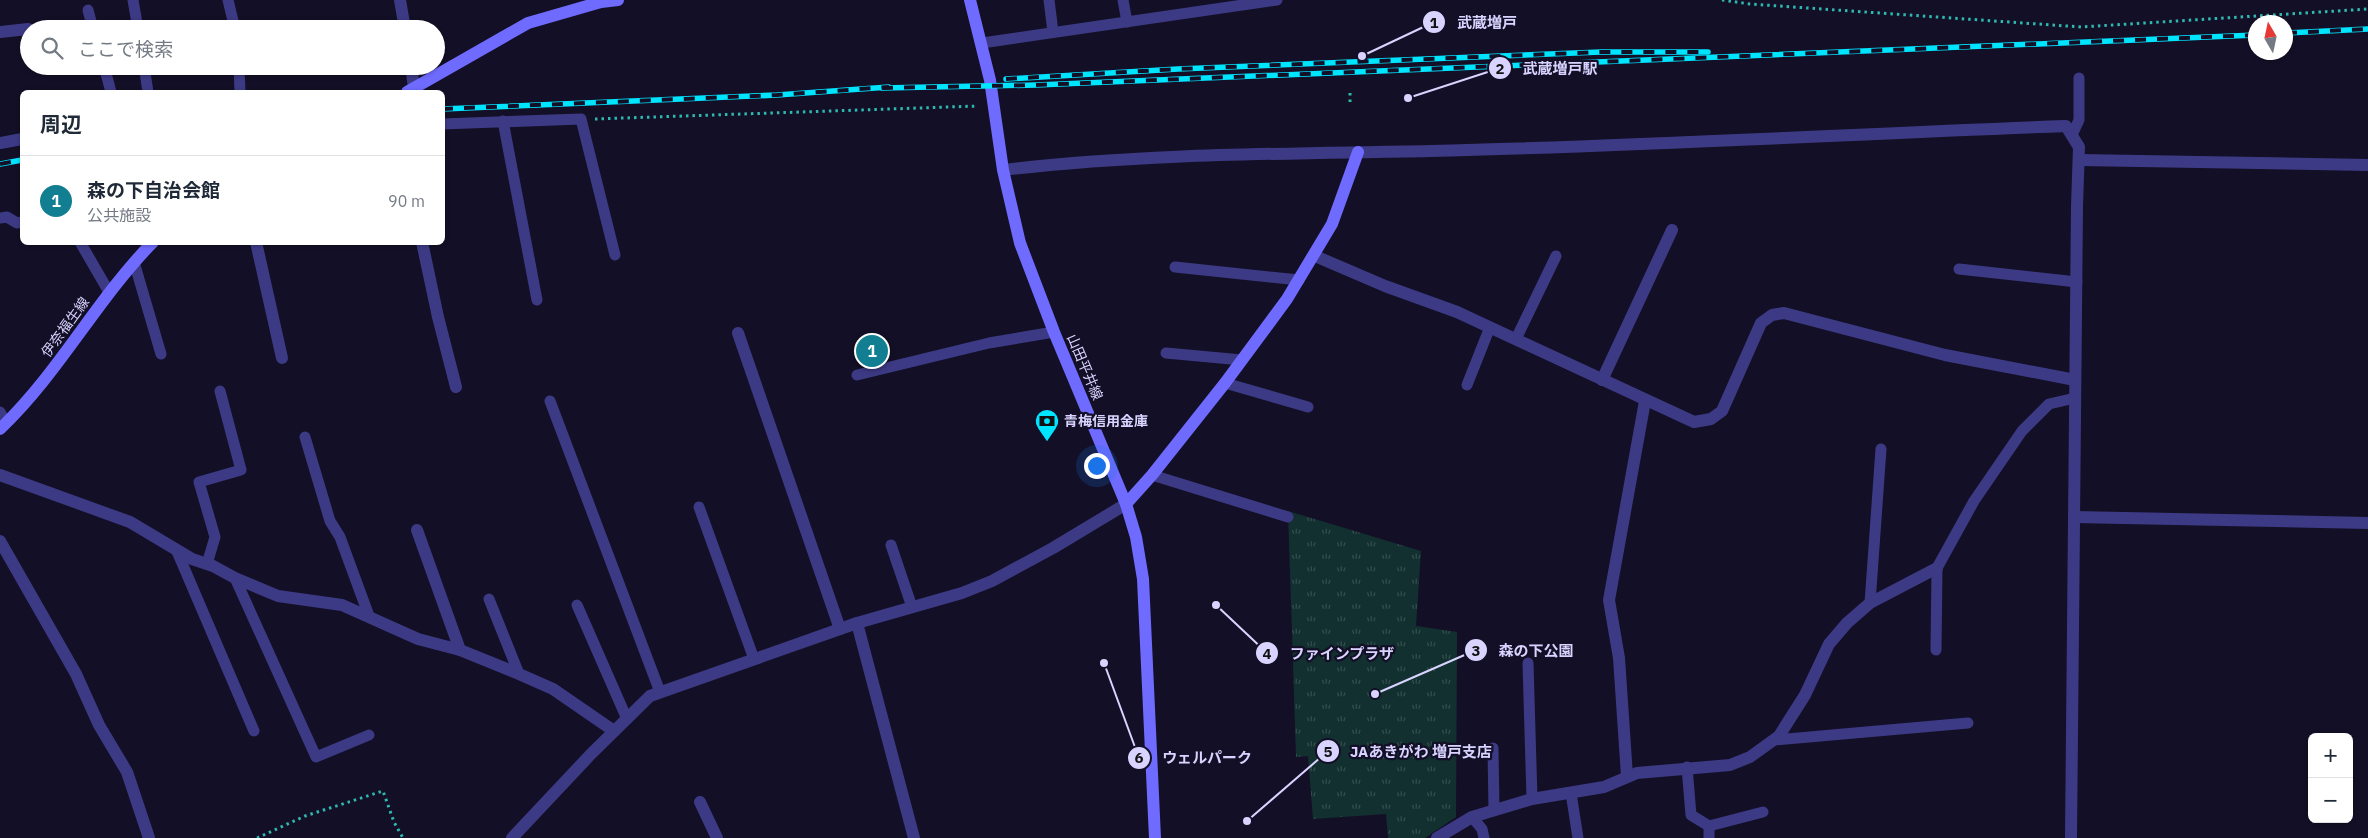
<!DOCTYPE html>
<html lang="ja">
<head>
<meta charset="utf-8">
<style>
  body { margin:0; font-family:"IBM Plex Sans","Noto Sans JP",sans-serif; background:#f2f2f3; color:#1f2937 }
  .controls { position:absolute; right:15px; bottom:15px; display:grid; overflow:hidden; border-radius:8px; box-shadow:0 1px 4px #0004 }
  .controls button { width:45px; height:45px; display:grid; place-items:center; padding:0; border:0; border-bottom:1px solid #e0e1e3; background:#fff; color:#1f2937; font:25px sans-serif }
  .compass { position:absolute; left:2248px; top:15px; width:45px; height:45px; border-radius:50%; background:#fff; box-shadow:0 1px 4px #0004; rotate:351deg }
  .you { position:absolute; left:1096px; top:465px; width:18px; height:18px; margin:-12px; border:4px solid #fff; border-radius:50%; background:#1a73e8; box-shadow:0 0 0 8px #1a73e833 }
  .badge { display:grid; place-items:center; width:32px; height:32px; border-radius:50%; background:#117e91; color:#fff; font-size:16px; font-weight:700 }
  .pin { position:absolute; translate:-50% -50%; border:2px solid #fff; box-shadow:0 1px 5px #0006 }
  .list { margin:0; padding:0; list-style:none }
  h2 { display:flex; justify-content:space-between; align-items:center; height:65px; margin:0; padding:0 20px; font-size:21px }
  h2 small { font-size:16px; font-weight:400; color:#747a83 }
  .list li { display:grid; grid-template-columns:32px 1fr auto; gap:15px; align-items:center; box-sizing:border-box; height:90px; padding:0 20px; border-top:1px solid #e0e1e3 }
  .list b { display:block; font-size:19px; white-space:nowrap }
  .list p { margin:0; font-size:16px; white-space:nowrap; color:#747a83 }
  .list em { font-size:16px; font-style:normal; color:#747a83 }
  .icon { flex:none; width:28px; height:28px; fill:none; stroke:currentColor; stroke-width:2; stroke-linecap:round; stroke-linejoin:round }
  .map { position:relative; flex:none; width:2368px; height:838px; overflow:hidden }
  .search { position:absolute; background:#fff; box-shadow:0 1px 4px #0004; left:20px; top:20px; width:425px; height:55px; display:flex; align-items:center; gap:12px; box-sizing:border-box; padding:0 18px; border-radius:28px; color:#747a83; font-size:19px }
  .panel { position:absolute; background:#fff; box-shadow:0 1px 4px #0004; left:20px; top:90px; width:425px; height:155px; border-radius:8px }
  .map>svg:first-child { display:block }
</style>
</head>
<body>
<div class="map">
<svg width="2368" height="838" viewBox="0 0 2368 838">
  <defs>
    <pattern id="park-tufts" width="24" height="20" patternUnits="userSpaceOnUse" patternTransform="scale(1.25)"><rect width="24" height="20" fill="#12302f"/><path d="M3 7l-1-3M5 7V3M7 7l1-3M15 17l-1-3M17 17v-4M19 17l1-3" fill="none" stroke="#344d4e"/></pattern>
  </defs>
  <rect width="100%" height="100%" fill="#130f26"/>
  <polygon fill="url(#park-tufts)" points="1288,511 1421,551 1416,626 1457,632 1456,817 1425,838 1388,838 1386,814 1313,819 1308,756 1296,757"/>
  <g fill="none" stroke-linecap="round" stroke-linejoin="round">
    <g stroke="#2fb8b0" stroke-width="3" stroke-dasharray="2.5 4" stroke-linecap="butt">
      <polyline points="1722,0 1750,4 2081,27 2368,9"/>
      <polyline points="1350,93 1350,104"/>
      <polyline points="595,119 978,106"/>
      <polyline points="257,838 305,816 383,791 394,822 403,838"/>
    </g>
    <g stroke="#3d3a85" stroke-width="11">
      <polyline points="133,0 138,29"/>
      <polyline points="228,0 235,29"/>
      <polyline points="1049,0 1053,32"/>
      <polyline points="1123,0 1127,22"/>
      <polyline points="88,10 93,29"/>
      <polyline points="982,43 1277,0"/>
      <polyline points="104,66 111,92"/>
      <polyline points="144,66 148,92"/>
      <polyline points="239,66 240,92"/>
      <polyline points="503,121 537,300"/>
      <polyline points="442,124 581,119 615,255"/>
      <polyline points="2072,135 2079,120 2079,78"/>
      <polyline points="0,218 7,217 17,223 22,222"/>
      <polyline points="80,242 109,292"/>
      <polyline points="134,262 161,354"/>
      <polyline points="1175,267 1299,280"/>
      <polyline points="1959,269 2077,282"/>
      <polyline points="1516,339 1556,256"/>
      <polyline points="1166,353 1242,360"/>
      <polyline points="857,375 989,343 1054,332"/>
      <polyline points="1225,383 1308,407"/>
      <polyline points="1467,385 1490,327"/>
      <polyline points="550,401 660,692"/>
      <polyline points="0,412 6,423"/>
      <polyline points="305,437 330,521 340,537 369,616"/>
      <polyline points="1152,475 1288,517"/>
      <polyline points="699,507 754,659"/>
      <polyline points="891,545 912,607"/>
      <polyline points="176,549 254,731"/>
      <polyline points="207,564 215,537 199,482 241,470 220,391"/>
      <polyline points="235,578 316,757 369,735"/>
      <polyline points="489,599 519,674"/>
      <polyline points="1870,603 1881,449"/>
      <polyline points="577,605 627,719"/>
      <polyline points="1936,650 1937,568 1974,501 2022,431 2049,404 2075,398"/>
      <polyline points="1528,663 1532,799"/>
      <polyline points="1774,740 1968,723"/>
      <polyline points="1493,748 1494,810"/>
      <polyline points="1687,767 1691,815 1709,826 1709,838"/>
      <polyline points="1571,793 1578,838"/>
      <polyline points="1472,817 1482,829 1484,838"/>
      <polyline points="1709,826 1763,812"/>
    </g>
    <g stroke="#3d3a85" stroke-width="12">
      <polyline points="400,0 405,29"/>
      <polyline points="0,32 28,29"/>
      <polyline points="411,66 414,88"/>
      <polyline points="0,143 22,139"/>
      <polyline points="2080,160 2368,165"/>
      <path d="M1003,170C1144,153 1288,154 1430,151C1642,146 1854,134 2066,126L2079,147L2077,206L2071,838"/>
      <polyline points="256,242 282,358"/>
      <polyline points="422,242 438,317 456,387"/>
      <polyline points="1315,256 1385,286 1457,312 1694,422 1711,419 1722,411 1761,323 1772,315 1784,313 1945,355 2075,380"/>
      <polyline points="738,333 840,629"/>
      <polyline points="1602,380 1672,230"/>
      <polyline points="0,475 130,522 192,559 213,566 235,578 278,596 342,605 418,639 460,650 519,674 553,689 614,731"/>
      <polyline points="2074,517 2368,523"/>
      <polyline points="417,530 460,650"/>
      <polyline points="0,541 76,674 99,725 127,772 149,838"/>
      <polyline points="857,623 914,838"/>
      <polyline points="1627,776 1619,658 1609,600 1645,401"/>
      <polyline points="700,802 717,838"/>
      <polyline points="512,838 591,754 650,696 857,623 962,593 992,581 1053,548 1126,504"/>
      <polyline points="1437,838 1472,817 1532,799 1604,787 1637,773 1730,765 1750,757 1779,736 1805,695 1829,644 1847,623 1870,603 1937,568"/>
    </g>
    <g stroke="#6f6bff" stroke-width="12">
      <polyline points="970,0 990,80 1003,170 1020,243 1054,332 1126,504 1136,537 1143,579 1155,838"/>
      <polyline points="407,92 528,23 601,2 618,0"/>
      <path d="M0,429C59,373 96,300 153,242"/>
      <polyline points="1126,504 1152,475 1225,383 1287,299 1332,224 1358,152"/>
    </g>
    <g stroke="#00e5ff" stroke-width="5.5">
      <g id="rail">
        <polyline points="2286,33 2368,29"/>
        <polyline points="1006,79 1178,69 1601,52 1708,52"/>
        <polyline points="882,88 1036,85 2256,35"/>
        <polyline points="442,109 777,95 889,87"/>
        <polyline points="0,164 22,160"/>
      </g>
    </g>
    <use href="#rail" stroke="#130f26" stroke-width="4" stroke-dasharray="11" stroke-linecap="butt"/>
  </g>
  <defs>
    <g id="bank-pin" transform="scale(1.25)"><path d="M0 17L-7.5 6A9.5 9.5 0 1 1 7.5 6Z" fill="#00e5ff" stroke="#130f26"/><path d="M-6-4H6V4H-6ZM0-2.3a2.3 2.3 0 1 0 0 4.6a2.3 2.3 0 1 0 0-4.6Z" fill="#111"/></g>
  </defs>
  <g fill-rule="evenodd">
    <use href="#bank-pin" x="1047" y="421"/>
  </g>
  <g text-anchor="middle" stroke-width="4.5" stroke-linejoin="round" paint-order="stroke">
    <g font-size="14" fill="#d9d4ff" stroke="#130f26">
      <text transform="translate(65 327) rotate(-54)" y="5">伊奈福生線</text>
      <text transform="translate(1085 367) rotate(67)" y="5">山田平井線</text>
    </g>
    <g font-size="14" font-weight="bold" fill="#d9d4ff" stroke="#130f26" text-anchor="start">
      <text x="1064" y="426">青梅信用金庫</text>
    </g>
  </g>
  <path fill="none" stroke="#d9d4ff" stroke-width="2" d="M1362 56L1434 22M1408 98L1500 68M1375 694L1476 650M1216 605L1267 653M1247 821L1328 751M1104 663L1139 758"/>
  <g fill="#d9d4ff" stroke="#130f26" stroke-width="2">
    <circle cx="1362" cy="56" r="5"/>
    <circle cx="1408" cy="98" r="5"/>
    <circle cx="1375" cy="694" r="5"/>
    <circle cx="1216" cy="605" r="5"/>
    <circle cx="1247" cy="821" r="5"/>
    <circle cx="1104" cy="663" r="5"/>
    <circle cx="1434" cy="22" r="12"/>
    <circle cx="1500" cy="68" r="12"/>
    <circle cx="1476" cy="650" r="12"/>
    <circle cx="1267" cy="653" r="12"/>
    <circle cx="1328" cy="751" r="12"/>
    <circle cx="1139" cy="758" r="12"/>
  </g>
  <g font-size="15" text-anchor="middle" font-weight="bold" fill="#111">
    <text x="1434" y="28">1</text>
    <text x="1500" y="74">2</text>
    <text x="1476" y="656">3</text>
    <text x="1267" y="659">4</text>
    <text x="1328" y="757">5</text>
    <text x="1139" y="763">6</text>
  </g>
  <g font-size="15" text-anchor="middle" font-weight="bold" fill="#d9d4ff" stroke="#130f26" stroke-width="4.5" stroke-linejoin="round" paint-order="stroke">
    <text x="1487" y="28">武蔵増戸</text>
    <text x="1560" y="74">武蔵増戸駅</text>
    <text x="1536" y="656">森の下公園</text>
    <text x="1342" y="659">ファインプラザ</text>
    <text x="1421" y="757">JAあきがわ 増戸支店</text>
    <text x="1207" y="763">ウェルパーク</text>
  </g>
</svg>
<div class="controls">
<button>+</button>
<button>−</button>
</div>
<svg class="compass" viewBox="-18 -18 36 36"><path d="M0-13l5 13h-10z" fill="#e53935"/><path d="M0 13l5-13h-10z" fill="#747a83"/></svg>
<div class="you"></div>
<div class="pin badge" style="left:872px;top:351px">1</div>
<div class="search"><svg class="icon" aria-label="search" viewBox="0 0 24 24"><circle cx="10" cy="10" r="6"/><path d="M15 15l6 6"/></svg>ここで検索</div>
<section class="panel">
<h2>周辺<small></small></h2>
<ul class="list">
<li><span class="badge">1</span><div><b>森の下自治会館</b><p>公共施設</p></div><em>90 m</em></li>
</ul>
</section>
</div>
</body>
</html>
